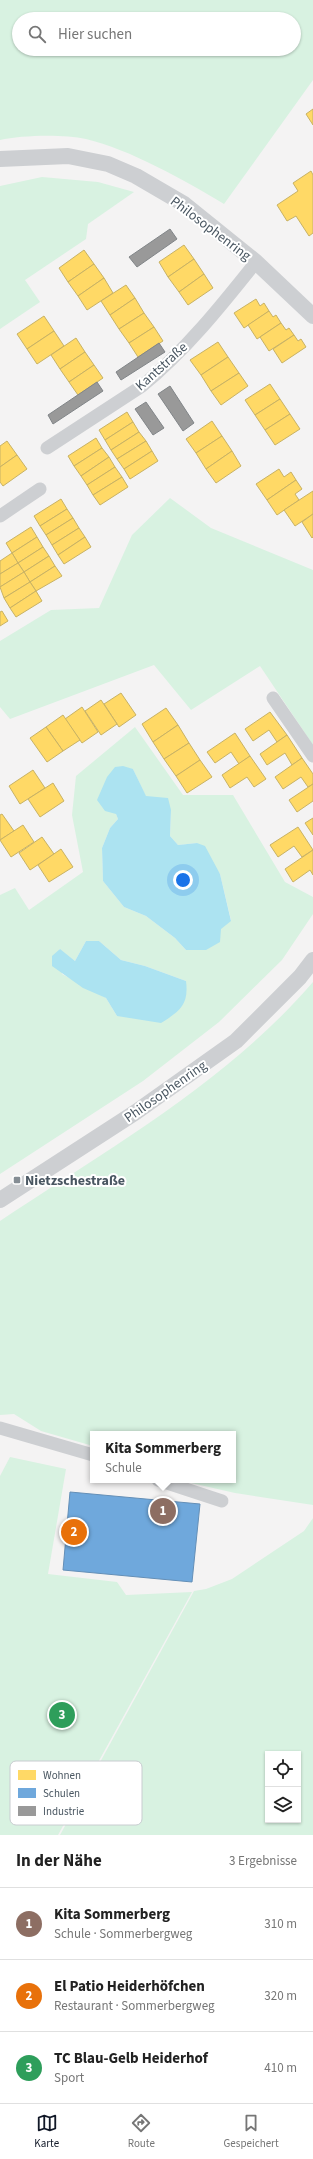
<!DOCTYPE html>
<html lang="de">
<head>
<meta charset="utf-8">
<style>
  body { margin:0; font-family:"Source Sans 3",sans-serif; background:#f2f2f2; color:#222 }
  .controls { position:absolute; right:12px; bottom:12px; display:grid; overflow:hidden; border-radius:0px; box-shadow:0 1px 3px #0004 }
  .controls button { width:36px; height:36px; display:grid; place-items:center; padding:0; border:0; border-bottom:1px solid #e0e0e0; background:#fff; color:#222; font:20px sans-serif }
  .you { position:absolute; left:183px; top:880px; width:14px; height:14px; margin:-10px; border:3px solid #fff; border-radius:50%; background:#1a73e8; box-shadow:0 0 0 6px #1a73e833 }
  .badge { display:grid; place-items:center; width:26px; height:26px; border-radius:50%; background:#111827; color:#fff; font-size:13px; font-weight:700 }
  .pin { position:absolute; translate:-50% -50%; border:2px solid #fff; box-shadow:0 1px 4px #0006 }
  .popup { position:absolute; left:90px; top:1431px; width:146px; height:52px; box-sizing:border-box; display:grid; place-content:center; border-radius:0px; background:#fff; filter:drop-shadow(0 1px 3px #0005); font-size:13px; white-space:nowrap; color:#767676 }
  .popup b { font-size:15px; color:#222 }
  .popup::after { content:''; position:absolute; left:50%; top:100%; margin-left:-8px; border:8px solid transparent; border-top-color:#fff }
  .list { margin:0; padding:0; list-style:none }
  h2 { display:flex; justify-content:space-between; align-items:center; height:52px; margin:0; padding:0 16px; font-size:17px }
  h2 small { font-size:13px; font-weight:400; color:#767676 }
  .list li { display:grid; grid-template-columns:26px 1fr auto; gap:12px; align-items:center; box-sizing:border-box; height:72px; padding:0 16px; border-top:1px solid #e0e0e0 }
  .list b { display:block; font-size:15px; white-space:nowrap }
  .list p { margin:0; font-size:13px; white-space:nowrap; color:#767676 }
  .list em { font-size:13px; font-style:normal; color:#767676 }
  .icon { flex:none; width:22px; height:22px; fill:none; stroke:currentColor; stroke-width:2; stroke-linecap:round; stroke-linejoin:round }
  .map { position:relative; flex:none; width:313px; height:1835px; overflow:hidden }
  .search { position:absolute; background:#fff; box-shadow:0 1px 3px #0004; left:12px; right:12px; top:12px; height:44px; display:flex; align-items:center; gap:10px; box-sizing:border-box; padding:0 14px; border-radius:22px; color:#767676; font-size:15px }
  .sheet { height:268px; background:#fff }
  nav { display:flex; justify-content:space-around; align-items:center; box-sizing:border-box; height:56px; border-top:1px solid #e0e0e0; background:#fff; font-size:11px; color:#767676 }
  nav a { display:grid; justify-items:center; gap:2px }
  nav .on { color:#111827 }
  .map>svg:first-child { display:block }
</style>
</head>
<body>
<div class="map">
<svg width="313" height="1835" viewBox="0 0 313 1835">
  <rect width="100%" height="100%" fill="#f4f3f3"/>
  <g fill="#d8f2e1" fill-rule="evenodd">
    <path d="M0,0H313V80L224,204C186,181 129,149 86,139C63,134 22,135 0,140ZM19,19H294V49H19Z"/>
    <polygon points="42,177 98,182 134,192 88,224 86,239 25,280 40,302 0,329 0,186"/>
    <polygon points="170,498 211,528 313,570 313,745 260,666 191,710 154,665 10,719 0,707 0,641 51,610 99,608 132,535"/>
    <path d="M135,727L183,795H233L285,882L313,897V914L282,960L219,1022L143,1081L0,1174V895L15,888L29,910L83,872L72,815L76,776ZM133,769L146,797L171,810L170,836L178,845L197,843L220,874L231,920L186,950L175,938L146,916L124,907L103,881L102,848L110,828L118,819L116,814ZM86,941H99L121,960L145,966L186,981L117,1016L106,998L62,974L59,949L75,961Z"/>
    <path d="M313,982V1505L235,1493L178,1480H233V1434H93V1446L41,1431L14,1414L0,1415V1221C108,1149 227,1082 313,982Z"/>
    <polygon points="10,1457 66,1469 48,1574 117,1582 126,1595 192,1592 58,1835 0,1835 0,1476"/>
    <path d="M313,1518V1835H60L194,1591L206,1589L232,1579L304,1531ZM268,1754H298V1820H268Z"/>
  </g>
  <g fill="#ace3f1">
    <polygon points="123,766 133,769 146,796 168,798 171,810 170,836 178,845 197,843 205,846 220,874 231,921 221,929 220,942 206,950 186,950 175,938 146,916 124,907 103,881 102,848 110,828 118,819 116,814 105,811 97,800 107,777 115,767"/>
    <path d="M86,941H99L121,960L145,966L186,981C189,1005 180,1011 161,1023L117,1016L106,998L83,988L52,966V956L60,949L75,961Z"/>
  </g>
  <g fill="#ffd966" stroke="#c8b264">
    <polygon points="313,109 313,125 306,114"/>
    <polygon points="311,171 313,175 313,233 309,236 296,216 287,221 277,205 298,191 293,183"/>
    <polygon points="184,245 194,259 168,277 159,262"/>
    <polygon points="84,250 94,264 68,282 59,268"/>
    <polygon points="194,259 204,274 179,292 168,277"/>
    <polygon points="94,264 104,278 78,296 68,282"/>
    <polygon points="204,274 213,288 188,305 179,292"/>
    <polygon points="104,278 113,293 87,310 78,296"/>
    <polygon points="126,285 135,298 110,315 101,301"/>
    <polygon points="135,298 144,313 119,329 110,315"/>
    <polygon points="256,299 260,306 264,303 269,311 244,328 234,313"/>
    <polygon points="269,311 273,317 276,315 281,323 257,339 248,325"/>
    <polygon points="144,313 154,327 129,343 119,329"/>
    <polygon points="44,316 54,331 27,349 17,334"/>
    <polygon points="281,323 286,330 289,328 294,335 269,351 260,337"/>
    <polygon points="154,327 163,341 138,357 129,343"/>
    <polygon points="54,331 64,346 37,364 27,349"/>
    <polygon points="294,335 298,341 301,339 306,347 282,363 273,349"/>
    <polygon points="76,338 85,352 60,369 51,355"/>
    <polygon points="218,342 228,357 201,375 190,360"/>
    <polygon points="85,352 94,365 69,382 60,369"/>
    <polygon points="228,357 239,373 211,391 201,375"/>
    <polygon points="94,365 103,378 78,395 69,382"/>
    <polygon points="239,373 248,386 221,405 211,391"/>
    <polygon points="270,384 280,399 255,415 245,400"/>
    <polygon points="280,399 290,414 265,430 255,415"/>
    <polygon points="127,412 133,422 105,440 99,430"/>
    <polygon points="290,414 300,429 275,445 265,430"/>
    <polygon points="212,421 222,436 196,453 186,439"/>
    <polygon points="133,422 139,432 111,450 105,440"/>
    <polygon points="139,432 146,441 117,459 111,450"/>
    <polygon points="222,436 232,451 206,469 196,453"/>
    <polygon points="96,438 102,448 74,466 68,456"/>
    <polygon points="7,441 17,455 0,467 0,446"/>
    <polygon points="146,441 152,451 124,469 117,459"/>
    <polygon points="102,448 109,457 81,476 74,466"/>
    <polygon points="152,451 158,461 130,479 124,469"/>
    <polygon points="232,451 241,466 216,483 206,469"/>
    <polygon points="17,455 27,469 3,486 0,482 0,467"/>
    <polygon points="109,457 115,467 87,485 81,476"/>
    <polygon points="115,467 122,477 93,495 87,485"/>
    <polygon points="279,469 284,477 291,472 296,480 267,500 256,484"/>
    <polygon points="122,477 128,487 100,505 93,495"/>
    <polygon points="296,480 302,489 295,494 299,500 277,515 267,500"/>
    <polygon points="313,491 313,514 295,526 284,510"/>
    <polygon points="61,499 67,509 40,526 34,516"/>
    <polygon points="67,509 73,518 46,535 40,526"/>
    <polygon points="313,514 313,537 312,538 302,522"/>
    <polygon points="73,518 79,528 52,545 46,535"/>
    <polygon points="31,527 37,537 12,553 6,543"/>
    <polygon points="79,528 85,537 58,555 52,545"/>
    <polygon points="37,537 43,547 18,563 12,553"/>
    <polygon points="85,537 91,547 64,564 58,555"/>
    <polygon points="43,547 49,556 24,572 18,563"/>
    <polygon points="12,553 18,563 0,574 0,561"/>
    <polygon points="49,556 55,566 30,582 24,572"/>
    <polygon points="18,563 24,572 0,587 0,574"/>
    <polygon points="55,566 62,576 36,591 30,582"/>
    <polygon points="24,572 30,582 4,598 0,587"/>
    <polygon points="30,582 36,591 10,608 4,598"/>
    <polygon points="36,591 42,601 16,617 10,608"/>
    <polygon points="2,611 8,621 0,626 0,612"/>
    <polygon points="121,693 136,715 119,727 104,704"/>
    <polygon points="101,700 117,724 101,735 85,711"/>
    <polygon points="82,707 98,732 82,743 65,719"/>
    <polygon points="166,708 178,725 153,742 142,724"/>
    <polygon points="270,712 287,735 277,742 269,730 253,741 245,729"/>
    <polygon points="63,715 80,740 63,751 46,727"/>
    <polygon points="178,725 189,743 164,759 153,742"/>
    <polygon points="46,727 63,751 47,762 30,738"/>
    <polygon points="235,733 250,756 239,764 231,752 215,763 207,752"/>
    <polygon points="287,735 302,758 292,765 285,753 267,765 260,754"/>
    <polygon points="189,743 200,760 176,776 164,759"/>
    <polygon points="250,756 266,779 254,787 247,777 230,788 222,775"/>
    <polygon points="302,758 313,774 313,784 308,787 301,777 283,789 275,777"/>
    <polygon points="200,760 212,777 187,793 176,776"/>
    <polygon points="33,770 45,788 20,804 9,786"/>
    <polygon points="53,783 64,801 40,817 28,799"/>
    <polygon points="313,784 313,801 297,812 289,800"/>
    <polygon points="2,814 14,831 0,840 0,815"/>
    <polygon points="313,818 313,835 305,823"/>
    <polygon points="23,825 34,842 11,857 0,840"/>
    <polygon points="298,827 313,850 302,857 294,846 278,857 270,845"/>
    <polygon points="42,837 54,854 30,870 19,853"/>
    <polygon points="61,849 73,867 49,882 38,865"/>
    <polygon points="313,850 313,875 310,870 293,882 285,869"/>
  </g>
  <polygon fill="#6fa8dc" stroke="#648fb7" points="70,1492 200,1504 192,1582 63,1570"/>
  <g fill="#999" stroke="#818588">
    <polygon points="170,229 177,239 137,267 129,257"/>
    <polygon points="159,343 165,352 121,380 116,372"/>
    <polygon points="97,382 103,391 53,424 48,415"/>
    <polygon points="170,386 194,423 183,431 158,394"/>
    <polygon points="146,402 164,428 153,435 135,409"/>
  </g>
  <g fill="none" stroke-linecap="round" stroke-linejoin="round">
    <g stroke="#cdcfd2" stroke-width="13">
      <path d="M47,448L142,386C185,351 221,306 256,262"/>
      <polyline points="0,516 40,489"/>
      <polyline points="273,698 313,756"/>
      <polyline points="0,1428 93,1455"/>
      <polyline points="158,1480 222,1501"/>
    </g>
    <g stroke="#cdcfd2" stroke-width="16">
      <polyline points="0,159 68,156 108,164 136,176 184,204 256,262 313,316"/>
      <polyline points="0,1200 136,1112 236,1041 300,977 313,960"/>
    </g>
  </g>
  <rect fill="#858d94" stroke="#fff" stroke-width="1.5" x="13" y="1176" width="8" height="8" rx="2"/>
  <g text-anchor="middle" stroke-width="4" stroke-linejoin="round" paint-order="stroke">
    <g font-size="14" fill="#495661" stroke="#fff">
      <text transform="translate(211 228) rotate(37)" y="5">Philosophenring</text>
      <text transform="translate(161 366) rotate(-42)" y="5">Kantstraße</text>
      <text transform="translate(165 1091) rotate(-35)" y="5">Philosophenring</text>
    </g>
    <g font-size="14" font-weight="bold" fill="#495661" stroke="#fff" text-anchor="start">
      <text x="25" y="1185">Nietzschestraße</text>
    </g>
  </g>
  <rect x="10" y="1761" width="132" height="64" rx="6" fill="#fff" stroke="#c8ccd0" stroke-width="1"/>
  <rect x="18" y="1770" width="18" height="10" fill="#ffd966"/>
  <rect x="18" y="1788" width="18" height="10" fill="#6fa8dc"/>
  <rect x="18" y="1806" width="18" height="10" fill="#999"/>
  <g font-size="11" fill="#495661">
    <text x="43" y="1779">Wohnen</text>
    <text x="43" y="1797">Schulen</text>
    <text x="43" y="1815">Industrie</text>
  </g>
</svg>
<div class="controls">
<button><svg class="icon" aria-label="locate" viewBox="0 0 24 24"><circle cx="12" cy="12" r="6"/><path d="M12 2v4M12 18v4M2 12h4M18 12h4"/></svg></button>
<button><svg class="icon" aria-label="layers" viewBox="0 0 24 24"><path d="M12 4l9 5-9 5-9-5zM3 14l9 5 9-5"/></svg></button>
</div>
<div class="you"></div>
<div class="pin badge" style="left:163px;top:1511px;background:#8d6e63">1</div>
<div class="popup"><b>Kita Sommerberg</b>Schule</div>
<div class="pin badge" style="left:74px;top:1532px;background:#e8710a">2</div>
<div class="pin badge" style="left:62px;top:1715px;background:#2e9e5b">3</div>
<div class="search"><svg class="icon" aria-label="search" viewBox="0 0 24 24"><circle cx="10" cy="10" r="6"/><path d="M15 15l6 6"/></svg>Hier suchen</div>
</div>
<section class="sheet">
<h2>In der Nähe<small>3 Ergebnisse</small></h2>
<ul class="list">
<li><span class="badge" style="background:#8d6e63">1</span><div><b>Kita Sommerberg</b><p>Schule · Sommerbergweg</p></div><em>310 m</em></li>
<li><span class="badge" style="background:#e8710a">2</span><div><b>El Patio Heiderhöfchen</b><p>Restaurant · Sommerbergweg</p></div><em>320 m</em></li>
<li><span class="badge" style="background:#2e9e5b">3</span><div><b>TC Blau-Gelb Heiderhof</b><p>Sport</p></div><em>410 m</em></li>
</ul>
</section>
<nav>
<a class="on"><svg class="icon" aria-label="map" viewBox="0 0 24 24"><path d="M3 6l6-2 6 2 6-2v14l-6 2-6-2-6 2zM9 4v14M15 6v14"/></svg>Karte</a>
<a><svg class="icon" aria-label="directions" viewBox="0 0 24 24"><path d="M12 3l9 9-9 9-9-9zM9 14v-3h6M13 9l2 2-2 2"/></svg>Route</a>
<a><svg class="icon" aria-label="saved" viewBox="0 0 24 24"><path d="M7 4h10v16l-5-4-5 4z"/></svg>Gespeichert</a>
</nav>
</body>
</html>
